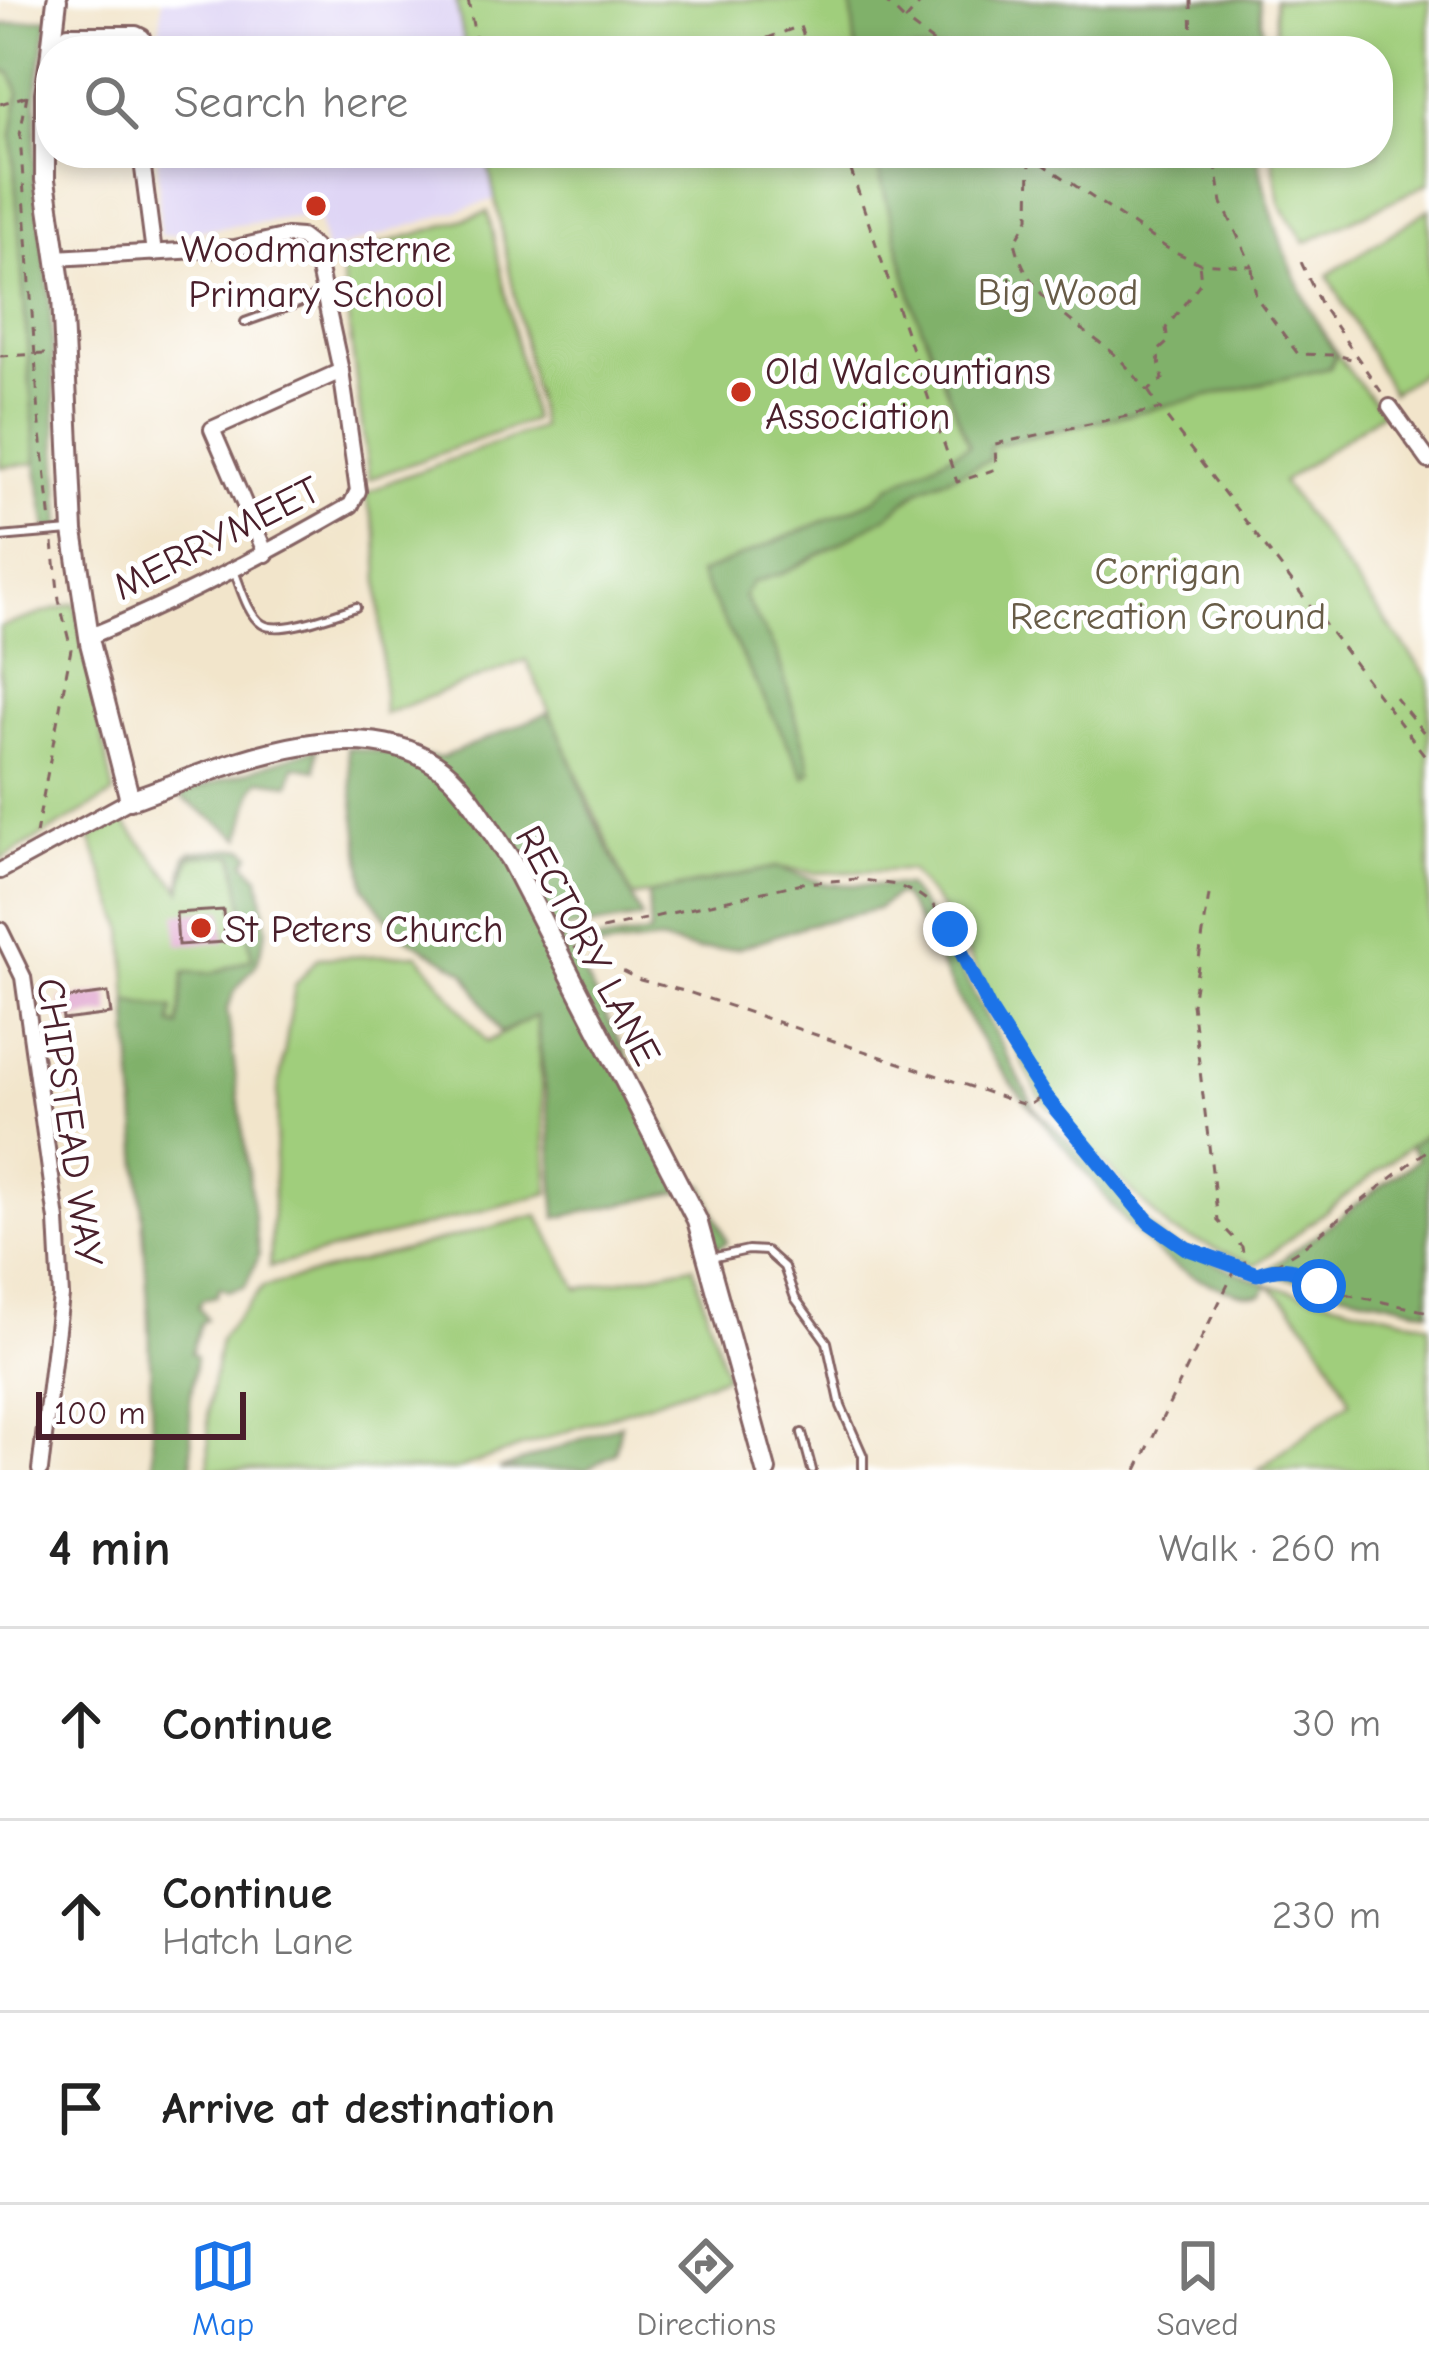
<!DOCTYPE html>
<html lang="en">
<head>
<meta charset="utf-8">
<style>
  body { margin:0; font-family:"Comic Neue",sans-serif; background:#f6f6f6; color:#222 }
  .scale { position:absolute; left:36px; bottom:30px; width:210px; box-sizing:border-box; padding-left:12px; border:6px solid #4a1f2b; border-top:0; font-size:33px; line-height:42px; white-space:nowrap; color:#4a1f2b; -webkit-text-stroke:9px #fff; paint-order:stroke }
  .stop { position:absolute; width:36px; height:36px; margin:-27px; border:9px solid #1a73e8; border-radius:50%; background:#fff }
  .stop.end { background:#1a73e8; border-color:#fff; box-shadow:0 3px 12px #0008 }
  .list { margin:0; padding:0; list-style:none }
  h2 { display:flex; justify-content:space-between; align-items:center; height:156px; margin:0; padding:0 48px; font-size:51px }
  h2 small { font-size:39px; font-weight:400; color:#767676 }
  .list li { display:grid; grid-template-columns:78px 1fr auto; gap:36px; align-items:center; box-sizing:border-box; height:192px; padding:0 48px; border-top:3px solid #e0e0e0 }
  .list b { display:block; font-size:45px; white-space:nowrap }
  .list p { margin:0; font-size:39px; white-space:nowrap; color:#767676 }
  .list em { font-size:39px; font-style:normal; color:#767676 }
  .icon { flex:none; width:66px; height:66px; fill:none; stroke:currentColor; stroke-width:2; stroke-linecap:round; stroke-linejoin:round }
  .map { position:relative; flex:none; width:1429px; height:1470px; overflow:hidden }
  .search { position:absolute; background:#fff; box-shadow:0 6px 18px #0003; left:36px; right:36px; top:36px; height:132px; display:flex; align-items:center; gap:30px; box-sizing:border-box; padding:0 42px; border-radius:48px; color:#767676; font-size:45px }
  .sheet { height:732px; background:#fff }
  nav { display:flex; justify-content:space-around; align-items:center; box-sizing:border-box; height:168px; border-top:3px solid #e0e0e0; background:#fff; font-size:33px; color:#767676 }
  nav a { display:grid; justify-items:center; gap:6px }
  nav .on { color:#1a73e8 }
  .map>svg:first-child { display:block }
</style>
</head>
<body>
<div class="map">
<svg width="1429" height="1470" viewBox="0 0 1429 1470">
  <rect width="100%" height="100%" fill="#fff"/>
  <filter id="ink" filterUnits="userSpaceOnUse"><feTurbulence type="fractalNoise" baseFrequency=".00833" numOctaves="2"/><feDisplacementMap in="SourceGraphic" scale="24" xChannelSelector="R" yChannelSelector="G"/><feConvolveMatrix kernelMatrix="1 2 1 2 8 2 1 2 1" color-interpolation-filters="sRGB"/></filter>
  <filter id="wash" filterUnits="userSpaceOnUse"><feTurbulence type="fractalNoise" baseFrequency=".004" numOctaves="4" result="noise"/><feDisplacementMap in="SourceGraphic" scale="48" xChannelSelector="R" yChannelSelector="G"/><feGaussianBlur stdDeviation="2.7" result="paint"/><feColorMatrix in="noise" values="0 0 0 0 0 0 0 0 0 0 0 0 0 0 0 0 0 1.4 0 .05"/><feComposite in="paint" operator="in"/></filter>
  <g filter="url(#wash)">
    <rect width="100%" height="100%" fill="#f2e5cb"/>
    <g fill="#dfd5f5">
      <polygon points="162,0 456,0 466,51 159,51"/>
      <polygon points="158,153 486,153 495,199 326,252 318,214 160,236"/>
    </g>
    <g fill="#a0ce7b" stroke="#757653" stroke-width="3">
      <polygon points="456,0 1259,0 1265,51 466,51"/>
      <polygon points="1274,0 1429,0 1429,183 1305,243 1280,203 1272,153 1378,153 1378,51 1276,51"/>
      <polygon points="0,70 11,73 19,93 12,135 36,463 0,467"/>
      <path d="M486,153H1257C1276,250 1315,339 1383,412L1282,482L1429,679V1132L1256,1265L1171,1231L1041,1099L953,923L910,870L816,873L777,867L632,897L526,660L384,714L377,534L365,494L392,481L541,427Z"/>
      <polygon points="1429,209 1429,368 1392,393 1328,275"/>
      <polygon points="488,212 533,420 369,479 340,257"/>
      <polygon points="75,603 114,794 0,860 0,627"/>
      <path d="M122,820L181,890L190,856L234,854L253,959C217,971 186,984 180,1026L170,1025L172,1009L128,1002L124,928L90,838Z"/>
      <polygon points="418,954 487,1042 536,1015 549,1193 270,1267 278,1092 295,985 318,958"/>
      <polygon points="538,1215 578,1289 693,1266 726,1376 455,1470 209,1470 208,1410 220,1339 263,1287"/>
      <path d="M1268,1285L1429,1324V1470H1258L1350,1401C1331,1358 1305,1315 1268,1285Z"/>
    </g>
    <g fill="#80b16b" stroke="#65684b" stroke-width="3">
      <polygon points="870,0 1259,0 1265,51 856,51 851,3"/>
      <polygon points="48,18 37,88 34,181 50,297 61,528 47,529 36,463 12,135 19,93 11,73 0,70 0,25"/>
      <path d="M874,153H1257C1271,226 1297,292 1336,355L1330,368L990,446V460L920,489L890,514L840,543L784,573L753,582L744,596L777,653L808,759L810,772L805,777L699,574L876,499L890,486L969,445L916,313Z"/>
      <polygon points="548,713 557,727 593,817 642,918 561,930 695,1187 703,1184 727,1242 712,1251 689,1190 556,1218 550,1126 536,1016 500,1033 465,972 398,933 365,888 347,748 441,758"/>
      <polygon points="317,748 316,770 294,766 290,784 259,780 253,790 241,838 178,795"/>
      <polygon points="244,848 251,854 245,863 259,877 267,929 257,963 236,989 227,1009 259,1256 245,1287 228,1291 220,1287 216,1296 203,1299 198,1307 207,1319 201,1323 191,1353 196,1357 190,1403 192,1470 153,1470 149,1316 128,1002 173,1009 171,1024 179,1026 184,972 212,973 252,959 234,855 191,856 181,891 180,889 186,856 191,852"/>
      <path d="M777,867L826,884L907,886L940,930L1035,1108L1166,1242L1268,1285L1262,1294C1246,1297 1234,1291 1218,1286C1146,1262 1123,1217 1077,1162C1044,1122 1009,1085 981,1040C952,993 932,942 902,896L896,895L877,909L804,926L739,948L697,950L659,941L578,951L577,944L650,934L648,894Z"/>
      <polygon points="1429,1132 1429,1311 1264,1273 1418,1159 1410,1146"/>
      <polygon points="621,1424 615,1453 585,1470 499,1470"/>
    </g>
    <g id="blocks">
      <g fill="#dc99c8">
        <polygon points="223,910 225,942 178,945 176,913"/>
        <polygon points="108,993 111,1014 63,1020 61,999"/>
      </g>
    </g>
  </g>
  <g filter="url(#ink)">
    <use href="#blocks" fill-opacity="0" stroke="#856463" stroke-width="3"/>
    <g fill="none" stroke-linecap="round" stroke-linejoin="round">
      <g stroke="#856463" stroke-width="12">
        <g id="service">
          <polyline points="245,322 323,294"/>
          <polyline points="0,537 70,531"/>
          <path d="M235,573C241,588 248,615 262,624C280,636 336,613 356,607"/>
          <polyline points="711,1258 748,1250 766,1251 784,1267 795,1298 827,1342 841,1406 863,1456 863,1470"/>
          <polyline points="802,1433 812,1470"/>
        </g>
      </g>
      <g stroke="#856463" stroke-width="20">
        <g id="minor">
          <polyline points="68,34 136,34 142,37 144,51"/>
          <polyline points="141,153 154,253"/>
          <path d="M55,258L235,248L287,236L301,237L314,247L341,371L358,491L351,505C266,554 179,600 88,637"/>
          <polyline points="1390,407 1429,461"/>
          <polyline points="266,554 212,429 341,371"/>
          <polyline points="0,871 130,800"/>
          <polyline points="0,930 23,977 57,1220 61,1296 40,1470"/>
        </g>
      </g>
      <g stroke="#856463" stroke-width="24">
        <g id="secondary">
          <polyline points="51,51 57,0"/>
          <path d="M51,53L45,93V180L62,296L73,531L90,643L130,800C217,770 349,707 435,764C467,784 489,829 510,859L697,1220L766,1470"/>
        </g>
      </g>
      <g stroke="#856463" stroke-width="3" stroke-dasharray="9 9" stroke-linecap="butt">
        <polyline points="468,0 478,51"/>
        <polyline points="884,0 904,20"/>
        <polyline points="923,0 905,21 945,51"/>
        <polyline points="1191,0 1192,51"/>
        <polyline points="733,51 800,26 809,51"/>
        <polyline points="27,95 20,135 39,416 51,522"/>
        <polyline points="0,104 26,96"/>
        <polyline points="845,153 957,482 996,469 995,444 1160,409 1429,761"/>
        <polyline points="1027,153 1167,248 1199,263 1252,266 1222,203 1214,153"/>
        <path d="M1030,158L1029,218L1015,242C1027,294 1067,318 1107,348C1123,360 1135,377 1148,391L1163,379L1157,352L1168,342L1166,328L1201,282L1199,263"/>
        <polyline points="1301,262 1321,305 1382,393"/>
        <polyline points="1252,268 1256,297 1298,354 1336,355 1355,360"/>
        <polyline points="0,356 46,354"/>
        <polyline points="1149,392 1160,409"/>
        <polyline points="1395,697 1429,739"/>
        <polyline points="36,834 71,649 59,600 53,543"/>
        <polyline points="1209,895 1192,1004 1218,1221 1242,1247 1246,1269"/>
        <polyline points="567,937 802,883 858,879 896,885 918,894 932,904 950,929 990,1010 1044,1095 1149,1222 1187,1248 1257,1274"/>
        <polyline points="574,947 640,980 688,992 1028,1106 1043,1096"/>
        <polyline points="1264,1272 1282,1265 1298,1270 1332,1291 1429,1312"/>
        <polyline points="1259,1274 1300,1249 1429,1149"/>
        <polyline points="1137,1470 1236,1268"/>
      </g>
      <use href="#service" stroke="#fff" stroke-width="6"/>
      <use href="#minor" stroke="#fff" stroke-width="14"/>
      <use href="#secondary" stroke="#fff" stroke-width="18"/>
    </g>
  </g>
  <g fill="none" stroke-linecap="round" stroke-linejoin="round" filter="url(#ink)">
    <path stroke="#1a73e8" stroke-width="15" d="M950,929L990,1010L1044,1095L1149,1222L1186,1248L1257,1274C1285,1264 1295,1267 1319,1286"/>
  </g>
  <g fill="#c8321e" stroke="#fff" stroke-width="4.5">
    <circle cx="316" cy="206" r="12"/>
    <circle cx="741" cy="392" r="12"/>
    <circle cx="201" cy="928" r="12"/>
  </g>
  <g text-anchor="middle" stroke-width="10" stroke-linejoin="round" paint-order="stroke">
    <g font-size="39" fill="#4a1f2b" stroke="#fff" text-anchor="start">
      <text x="316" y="262" text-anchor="middle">Woodmansterne<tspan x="316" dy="45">Primary School</tspan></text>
      <text x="765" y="384">Old Walcountians<tspan x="765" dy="45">Association</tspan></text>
      <text x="225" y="942">St Peters Church</text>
    </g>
    <g font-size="39" fill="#685c47" stroke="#fff">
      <text x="1058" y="305">Big Wood</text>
      <text x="1168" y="584">Corrigan<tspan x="1168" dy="45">Recreation Ground</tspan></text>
    </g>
    <g font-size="39" fill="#4a1f2b" stroke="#fff">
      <text transform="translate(216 537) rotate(-27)" y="14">MERRYMEET</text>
      <text transform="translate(589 945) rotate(62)" y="14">RECTORY LANE</text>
      <text transform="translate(71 1122) rotate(82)" y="14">CHIPSTEAD WAY</text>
    </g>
  </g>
</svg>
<div class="scale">100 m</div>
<div class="stop" style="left:1319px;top:1286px"></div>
<div class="stop end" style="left:950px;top:929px"></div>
<div class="search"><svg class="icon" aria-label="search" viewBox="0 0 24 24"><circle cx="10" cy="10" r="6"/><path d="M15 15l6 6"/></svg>Search here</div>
</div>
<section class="sheet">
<h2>4 min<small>Walk · 260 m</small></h2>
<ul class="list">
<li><svg class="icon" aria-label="ahead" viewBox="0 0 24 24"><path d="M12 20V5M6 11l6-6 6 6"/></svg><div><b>Continue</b></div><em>30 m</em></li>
<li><svg class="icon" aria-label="ahead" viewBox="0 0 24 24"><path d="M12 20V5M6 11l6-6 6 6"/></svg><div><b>Continue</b><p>Hatch Lane</p></div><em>230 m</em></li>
<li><svg class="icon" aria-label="arrive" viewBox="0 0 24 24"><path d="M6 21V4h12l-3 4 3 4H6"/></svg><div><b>Arrive at destination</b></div></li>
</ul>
</section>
<nav>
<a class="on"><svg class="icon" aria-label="map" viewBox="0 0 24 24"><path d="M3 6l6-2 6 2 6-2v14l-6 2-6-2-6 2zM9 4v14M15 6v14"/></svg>Map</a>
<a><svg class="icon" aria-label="directions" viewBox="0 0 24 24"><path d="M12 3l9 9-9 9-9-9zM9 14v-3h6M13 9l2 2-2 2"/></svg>Directions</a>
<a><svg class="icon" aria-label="saved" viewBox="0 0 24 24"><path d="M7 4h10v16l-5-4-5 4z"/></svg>Saved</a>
</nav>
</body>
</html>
